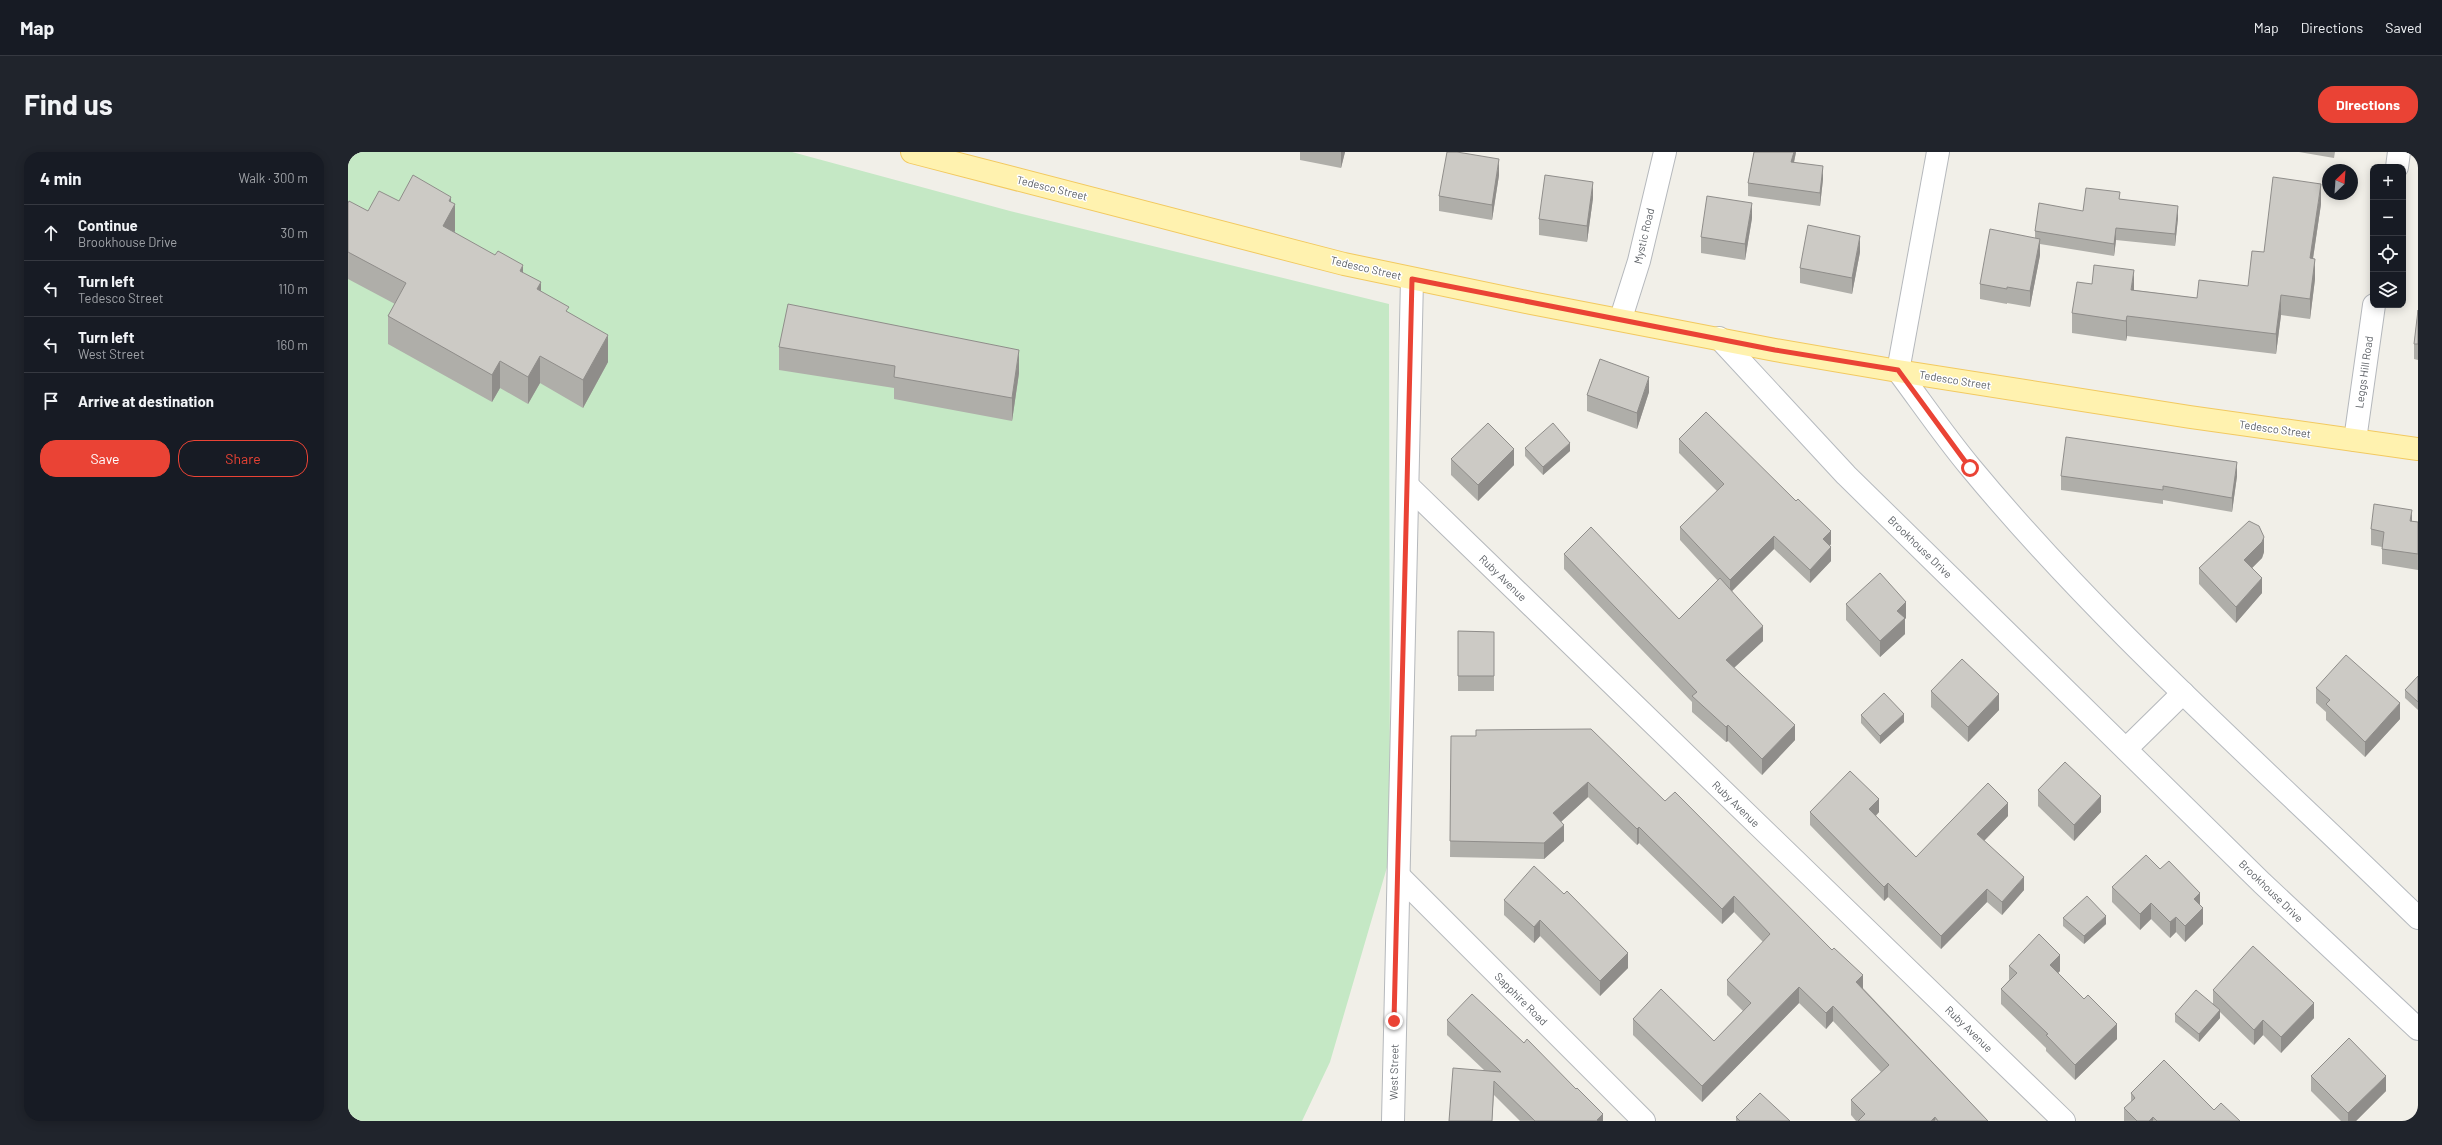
<!DOCTYPE html>
<html lang="en">
<head>
<meta charset="utf-8">
<style>
  body { margin:0; font-family:Barlow,sans-serif; background:#20242c; color:#f1f3f6 }
  .controls { position:absolute; right:12px; top:12px; display:grid; overflow:hidden; border-radius:8px; box-shadow:0 2px 10px #0003 }
  .controls button { width:36px; height:36px; display:grid; place-items:center; padding:0; border:0; border-bottom:1px solid #363941; background:#171b24; color:#f1f3f6; font:20px sans-serif }
  .compass { position:absolute; left:1974px; top:12px; width:36px; height:36px; border-radius:50%; background:#171b24; box-shadow:0 2px 10px #0003; rotate:25deg }
  .stop { position:absolute; width:12px; height:12px; margin:-9px; border:3px solid #ea4335; border-radius:50%; background:#fff }
  .stop.end { background:#ea4335; border-color:#fff; box-shadow:0 1px 4px #0008 }
  .list { margin:0; padding:0; list-style:none }
  h2 { display:flex; justify-content:space-between; align-items:center; height:52px; margin:0; padding:0 16px; font-size:17px }
  h2 small { font-size:13px; font-weight:400; color:#9ea1a6 }
  .list li { display:grid; grid-template-columns:26px 1fr auto; gap:12px; align-items:center; box-sizing:border-box; height:56px; padding:0 16px; border-top:1px solid #363941 }
  .list b { display:block; font-size:15px; white-space:nowrap }
  .list p { margin:0; font-size:13px; white-space:nowrap; color:#9ea1a6 }
  .list em { font-size:13px; font-style:normal; color:#9ea1a6 }
  .actions { display:flex; gap:8px; padding:12px 16px }
  .actions a { flex:1; padding:9px 0; border:1px solid #ea4335; border-radius:16px; text-align:center; font-size:14px; color:#ea4335 }
  .actions .main { background:#ea4335; color:#fff }
  .icon { flex:none; width:22px; height:22px; fill:none; stroke:currentColor; stroke-width:2; stroke-linecap:round; stroke-linejoin:round }
  .map { position:relative; flex:none; width:2070px; height:969px; overflow:hidden; border-radius:16px }
  header { display:flex; align-items:center; gap:24px; box-sizing:border-box; height:56px; padding:0 20px; background:#171b24; border-bottom:1px solid #363941 }
  header strong { font-size:19px }
  nav { display:flex; gap:22px; margin-inline-start:auto; font-size:14px }
  .intro { display:flex; align-items:center; justify-content:space-between; box-sizing:border-box; height:96px; padding:0 24px }
  h1 { margin:0; font-size:28px }
  .button { padding:10px 18px; border-radius:16px; background:#ea4335; color:#fff; font-size:14px; font-weight:700 }
  main { display:flex; gap:24px; padding:0 24px }
  aside { flex:1; background:#171b24; border-radius:16px; box-shadow:0 2px 10px #0003 }
  .map>svg:first-child { display:block }
</style>
</head>
<body>
<header>
<strong>Map</strong>
<nav><a>Map</a><a>Directions</a><a>Saved</a></nav>
</header>
<div class="intro"><h1>Find us</h1><a class="button">Directions</a></div>
<main>
<aside>
<h2>4 min<small>Walk · 300 m</small></h2>
<ul class="list">
<li><svg class="icon" aria-label="ahead" viewBox="0 0 24 24"><path d="M12 20V5M6 11l6-6 6 6"/></svg><div><b>Continue</b><p>Brookhouse Drive</p></div><em>30 m</em></li>
<li><svg class="icon" aria-label="left" viewBox="0 0 24 24"><path d="M17 20v-9H6M10 6l-5 5 5 5"/></svg><div><b>Turn left</b><p>Tedesco Street</p></div><em>110 m</em></li>
<li><svg class="icon" aria-label="left" viewBox="0 0 24 24"><path d="M17 20v-9H6M10 6l-5 5 5 5"/></svg><div><b>Turn left</b><p>West Street</p></div><em>160 m</em></li>
<li><svg class="icon" aria-label="arrive" viewBox="0 0 24 24"><path d="M6 21V4h12l-3 4 3 4H6"/></svg><div><b>Arrive at destination</b></div></li>
</ul>
<div class="actions"><a class="main">Save</a><a>Share</a></div>
</aside>
<div class="map">
<svg width="2070" height="969" viewBox="0 0 2070 969">
  <rect width="100%" height="100%" fill="#f1efe8"/>
  <polygon fill="#c5e8c5" points="0,0 444,0 662,59 1041,152 1042,705 982,910 954,969 0,969"/>
  <g fill="none" stroke-linecap="round" stroke-linejoin="round">
    <g stroke="#b5b8bc" stroke-width="24">
      <g id="minor">
        <polyline points="1273,166 1291,109 1317,0"/>
        <polyline points="1550,219 1590,0"/>
        <polyline points="1060,334 1716,969"/>
        <polyline points="1778,597 1835,541"/>
        <polyline points="1051,724 1296,969"/>
        <polyline points="1045,969 1064,127"/>
      </g>
    </g>
    <g stroke="#b5b8bc" stroke-width="24">
      <g id="tertiary">
        <polyline points="2049,15 2051,0"/>
        <polyline points="2007,288 2026,153"/>
      </g>
    </g>
    <g stroke="#b6babf" stroke-width="24">
      <g id="secondary">
        <polyline points="1371,186 1498,323 1914,731 2070,877"/>
        <path d="M1550,219C1574,251 1597,285 1623,316C1758,479 1919,618 2070,766"/>
      </g>
    </g>
    <g stroke="#f2c960" stroke-width="24">
      <polyline id="primary" points="564,0 996,112 1183,151 1427,198 1550,219 1842,265 2070,297"/>
    </g>
    <use href="#minor" stroke="#fff" stroke-width="22"/>
    <use href="#tertiary" stroke="#fff" stroke-width="22"/>
    <use href="#secondary" stroke="#fff" stroke-width="22"/>
    <use href="#primary" stroke="#fff2af" stroke-width="22"/>
  </g>
  <g fill="#afaea9">
    <polygon points="952,0 997,0 993,16 952,8"/>
    <polygon points="1406,0 1448,0 1446,11 1475,27 1472,54 1400,44 1400,31"/>
    <polygon points="1951,0 1987,0 1986,6"/>
    <polygon points="1151,23 1144,68 1091,59 1091,44"/>
    <polygon points="1245,46 1239,90 1191,83 1191,67"/>
    <polygon points="1772,47 1830,66 1827,94 1768,88 1766,104 1692,92 1692,103 1682,155 1659,151 1659,152 1632,147 1632,132 1687,86 1687,79 1735,59"/>
    <polygon points="103,50 107,79 106,80 175,121 193,139 221,161 260,210 235,256 192,231 180,252 152,236 144,250 40,192 40,164 47,152 0,127 0,51 20,59"/>
    <polygon points="1973,52 1965,107 1967,127 1962,167 1933,163 1928,202 1779,184 1778,189 1724,181 1724,161 1786,138 1849,146 1900,134 1916,100"/>
    <polygon points="1404,66 1397,108 1353,101 1353,85"/>
    <polygon points="1512,100 1504,142 1452,131 1452,116"/>
    <polygon points="2070,158 2070,208 2066,207 2066,192"/>
    <polygon points="431,195 671,221 664,269 546,247 546,236 431,218"/>
    <polygon points="1301,240 1289,277 1239,259 1239,243"/>
    <polygon points="1331,287 1483,392 1482,394 1483,409 1462,431 1426,397 1384,439 1415,489 1386,516 1447,588 1414,623 1380,589 1378,590 1344,560 1344,550 1216,417 1216,402 1331,467 1370,429 1332,388 1332,375 1369,339 1331,301"/>
    <polygon points="1177,296 1222,299 1195,323 1177,304"/>
    <polygon points="1103,307 1166,313 1130,349 1103,323"/>
    <polygon points="1713,324 1889,324 1884,360 1815,348 1815,352 1713,338"/>
    <polygon points="2064,369 2070,370 2070,418 2034,412 2034,395 2023,393 2023,377"/>
    <polygon points="1916,400 1914,406 1904,416 1914,441 1888,471 1851,432 1851,416"/>
    <polygon points="1498,452 1558,466 1557,467 1557,482 1532,505 1498,468"/>
    <polygon points="1110,479 1146,480 1146,539 1110,539"/>
    <polygon points="2070,524 2070,558 2057,546 2057,538"/>
    <polygon points="1968,536 2052,567 2017,605 1978,568 1978,560 1968,551"/>
    <polygon points="1583,539 1651,558 1620,590 1583,555"/>
    <polygon points="1513,563 1556,570 1532,592 1513,571"/>
    <polygon points="1103,584 1317,649 1515,836 1640,969 1508,969 1503,963 1503,948 1533,920 1485,869 1478,877 1451,851 1354,950 1285,883 1285,867 1366,889 1395,859 1379,843 1379,828 1415,790 1386,760 1374,772 1291,691 1289,693 1240,645 1213,670 1216,689 1196,707 1102,705"/>
    <polygon points="1690,638 1753,660 1726,689 1690,654"/>
    <polygon points="1462,660 1531,660 1528,664 1568,705 1660,664 1636,689 1676,738 1654,763 1639,750 1593,797 1540,745 1536,749 1462,673"/>
    <polygon points="1812,717 1852,754 1855,772 1837,790 1828,780 1822,786 1803,767 1792,778 1764,750 1764,735"/>
    <polygon points="1156,748 1280,816 1252,844 1192,784 1186,791 1156,763"/>
    <polygon points="1715,766 1758,772 1736,792 1715,774"/>
    <polygon points="1661,814 1712,819 1710,821 1769,887 1727,928 1698,899 1698,896 1653,852 1653,837 1661,828"/>
    <polygon points="1865,838 1966,866 1933,901 1915,883 1906,893 1872,860 1872,866 1851,890 1827,870 1827,862 1865,852"/>
    <polygon points="1099,868 1255,969 1172,969 1146,943 1144,969 1101,969 1136,918 1099,883"/>
    <polygon points="1963,924 2038,939 2008,969 1993,969 1963,939"/>
    <polygon points="1783,941 1866,958 1892,969 1776,969 1776,956 1783,950"/>
    <polygon points="1388,965 1442,969 1388,969"/>
  </g>
  <g fill="#8f8d8a">
    <polygon points="993,0 997,0 993,16"/>
    <polygon points="1446,0 1448,0 1443,23 1443,10"/>
    <polygon points="1151,7 1151,23 1144,68 1144,53"/>
    <polygon points="1475,14 1475,27 1472,54 1472,41"/>
    <polygon points="1245,30 1245,46 1239,90 1239,74"/>
    <polygon points="1973,32 1973,52 1962,126 1962,106"/>
    <polygon points="103,45 103,58 107,52 107,79 95,101 95,74 101,49"/>
    <polygon points="1404,51 1404,66 1397,108 1397,92"/>
    <polygon points="1830,54 1830,66 1827,94 1827,82"/>
    <polygon points="1768,76 1768,88 1766,104 1766,92"/>
    <polygon points="1512,84 1512,100 1504,142 1504,126"/>
    <polygon points="1692,87 1692,103 1682,155 1682,139"/>
    <polygon points="1967,107 1967,127 1962,167 1962,147"/>
    <polygon points="175,113 175,140 172,119"/>
    <polygon points="1786,118 1786,138 1783,138"/>
    <polygon points="193,130 193,158 189,137"/>
    <polygon points="1933,143 1933,163 1928,202 1928,182"/>
    <polygon points="1779,164 1779,184 1778,189 1778,169"/>
    <polygon points="260,183 260,210 235,256 235,228"/>
    <polygon points="671,198 671,221 664,269 664,246"/>
    <polygon points="192,204 192,231 180,252 180,225"/>
    <polygon points="152,209 152,236 144,250 144,223"/>
    <polygon points="1301,225 1301,240 1289,277 1289,261"/>
    <polygon points="1222,291 1222,299 1195,323 1195,315"/>
    <polygon points="1166,297 1166,313 1130,349 1130,333"/>
    <polygon points="1889,310 1889,324 1884,360 1884,346"/>
    <polygon points="2064,358 2064,373 2062,369"/>
    <polygon points="1483,379 1483,392 1475,401 1475,387"/>
    <polygon points="1426,384 1426,397 1382,441 1382,428"/>
    <polygon points="1916,385 1916,400 1914,406 1896,424 1896,408"/>
    <polygon points="1483,395 1483,409 1462,431 1462,418"/>
    <polygon points="1914,426 1914,441 1888,471 1888,455"/>
    <polygon points="1558,450 1558,466 1557,467 1557,482 1532,505 1532,489 1549,459"/>
    <polygon points="1415,474 1415,489 1378,523 1378,508"/>
    <polygon points="1651,542 1651,558 1620,590 1620,575"/>
    <polygon points="2052,551 2052,567 2017,605 2017,590"/>
    <polygon points="1556,562 1556,570 1532,592 1532,584"/>
    <polygon points="1380,573 1380,589 1378,590 1378,575"/>
    <polygon points="1447,573 1447,588 1414,623 1414,607"/>
    <polygon points="1240,630 1240,645 1205,677 1205,661"/>
    <polygon points="1753,644 1753,660 1726,689 1726,673"/>
    <polygon points="1531,647 1531,660 1521,670 1521,657"/>
    <polygon points="1660,651 1660,664 1629,696 1629,682"/>
    <polygon points="1216,673 1216,689 1196,707 1196,691"/>
    <polygon points="1291,675 1291,691 1289,693 1289,677"/>
    <polygon points="1676,725 1676,738 1654,763 1654,750"/>
    <polygon points="1540,731 1540,745 1536,749 1536,735"/>
    <polygon points="1639,737 1639,750 1593,797 1593,784"/>
    <polygon points="1852,741 1852,756 1846,747"/>
    <polygon points="1386,744 1386,760 1374,772 1374,757"/>
    <polygon points="1803,751 1803,767 1792,778 1792,762"/>
    <polygon points="1855,756 1855,772 1837,790 1837,774"/>
    <polygon points="1758,764 1758,772 1736,792 1736,784"/>
    <polygon points="1828,765 1828,780 1822,786 1822,770"/>
    <polygon points="1192,768 1192,784 1186,791 1186,775"/>
    <polygon points="1280,801 1280,816 1252,844 1252,829"/>
    <polygon points="1712,803 1712,819 1702,829 1702,813"/>
    <polygon points="1515,823 1515,839 1508,830"/>
    <polygon points="1451,835 1451,851 1354,950 1354,934"/>
    <polygon points="1966,851 1966,866 1933,901 1933,885"/>
    <polygon points="1485,854 1485,869 1478,877 1478,861"/>
    <polygon points="1872,858 1872,866 1851,890 1851,882"/>
    <polygon points="1915,868 1915,883 1906,893 1906,878"/>
    <polygon points="1769,872 1769,887 1727,928 1727,913"/>
    <polygon points="2038,924 2038,939 2008,969 2000,969 2000,961"/>
    <polygon points="1255,962 1255,969 1249,969 1249,968"/>
    <polygon points="1587,965 1587,969 1583,969"/>
    <polygon points="1805,965 1805,969 1801,969"/>
  </g>
  <g fill="#cccac5" stroke="#8f8d8a">
    <polygon points="1099,0 1109,0 1151,7 1144,53 1091,44"/>
    <polygon points="1406,0 1446,0 1443,10 1475,14 1472,41 1400,31"/>
    <polygon points="65,23 103,45 101,49 107,52 95,74 147,103 150,99 175,113 172,119 193,130 189,137 221,155 218,159 260,183 235,228 192,204 180,225 152,209 144,223 40,164 58,131 0,100 0,51 1,49 20,59 31,39 51,49"/>
    <polygon points="1197,23 1245,30 1239,74 1191,67"/>
    <polygon points="1925,25 1973,32 1962,106 1967,107 1962,147 1933,143 1928,182 1779,164 1778,169 1724,161 1729,130 1744,132 1746,113 1786,118 1783,138 1849,146 1851,128 1900,134 1904,99 1916,100"/>
    <polygon points="1738,36 1772,40 1771,47 1830,54 1827,82 1768,76 1766,92 1687,79 1691,51 1735,59"/>
    <polygon points="1359,44 1404,51 1397,92 1353,85"/>
    <polygon points="1460,73 1512,84 1504,126 1452,116"/>
    <polygon points="1642,77 1692,87 1682,139 1659,135 1659,137 1632,132"/>
    <polygon points="440,152 671,198 664,246 546,225 547,214 431,195"/>
    <polygon points="2070,158 2070,192 2066,192"/>
    <polygon points="1252,207 1301,225 1289,261 1239,243"/>
    <polygon points="1358,260 1448,349 1450,347 1483,379 1475,387 1483,395 1462,418 1426,384 1382,428 1332,375 1376,332 1331,287"/>
    <polygon points="1140,271 1166,297 1130,333 1103,307"/>
    <polygon points="1205,271 1222,291 1195,315 1177,296"/>
    <polygon points="1718,285 1889,310 1884,346 1815,334 1815,338 1713,324"/>
    <polygon points="2026,352 2064,358 2062,369 2070,370 2070,402 2034,397 2036,380 2023,377"/>
    <polygon points="1901,369 1911,374 1916,385 1914,390 1896,408 1914,426 1888,455 1851,416"/>
    <polygon points="1243,375 1331,467 1372,426 1415,474 1378,508 1447,573 1414,607 1380,573 1378,575 1344,544 1349,540 1216,402"/>
    <polygon points="1532,421 1558,450 1549,459 1557,466 1532,489 1498,452"/>
    <polygon points="1110,479 1146,480 1146,524 1110,524"/>
    <polygon points="1998,503 2052,551 2017,590 1978,552 1982,548 1968,536"/>
    <polygon points="1614,507 1651,542 1620,575 1583,539"/>
    <polygon points="2070,524 2070,550 2057,538"/>
    <polygon points="1536,541 1556,562 1532,584 1513,563"/>
    <polygon points="1243,577 1317,649 1327,640 1484,798 1486,796 1515,823 1508,830 1640,969 1590,969 1587,965 1583,969 1510,969 1517,962 1503,948 1541,913 1485,854 1478,861 1451,835 1354,934 1285,867 1313,837 1366,889 1403,851 1379,828 1422,782 1386,744 1374,757 1291,675 1289,677 1240,630 1205,661 1216,673 1196,691 1102,689 1103,584 1128,584 1128,578"/>
    <polygon points="1717,610 1753,644 1726,673 1690,638"/>
    <polygon points="1502,619 1531,647 1521,657 1568,705 1640,631 1660,651 1629,682 1676,725 1654,750 1639,737 1593,784 1540,731 1536,735 1462,660"/>
    <polygon points="1798,703 1812,717 1821,709 1852,741 1846,747 1855,756 1837,774 1828,765 1822,770 1803,751 1792,762 1764,735"/>
    <polygon points="1186,714 1216,742 1219,739 1280,801 1252,829 1192,768 1186,775 1156,748"/>
    <polygon points="1739,744 1758,764 1736,784 1715,766"/>
    <polygon points="1691,782 1712,803 1702,813 1736,847 1740,843 1769,872 1727,913 1698,883 1700,882 1653,837 1669,821 1661,814"/>
    <polygon points="1905,794 1966,851 1933,885 1915,868 1906,878 1865,838"/>
    <polygon points="1848,838 1872,858 1851,882 1827,862"/>
    <polygon points="1124,842 1176,891 1179,887 1228,937 1229,936 1255,962 1249,968 1250,969 1187,969 1146,929 1144,969 1101,969 1105,916 1153,920 1099,868"/>
    <polygon points="2001,886 2038,924 2000,961 1963,924"/>
    <polygon points="1816,908 1866,958 1873,951 1892,969 1809,969 1805,965 1801,969 1789,969 1776,956 1787,946 1783,941"/>
    <polygon points="1412,941 1442,969 1392,969 1388,965"/>
  </g>
  <g fill="none" stroke-linecap="round" stroke-linejoin="round">
    <polyline stroke="#ea4335" stroke-width="5" points="1046,869 1064,127 1427,198 1550,218 1622,316"/>
  </g>
  <g text-anchor="middle" stroke-width="3" stroke-linejoin="round" paint-order="stroke">
    <g font-size="11" fill="#5f6368" stroke="#fff">
      <text transform="translate(704 36) rotate(14)" y="4">Tedesco Street</text>
      <text transform="translate(1296 84) rotate(-77)" y="4">Mystic Road</text>
      <text transform="translate(1018 116) rotate(13)" y="4">Tedesco Street</text>
      <text transform="translate(2016 220) rotate(-82)" y="4">Leggs Hill Road</text>
      <text transform="translate(1607 228) rotate(9)" y="4">Tedesco Street</text>
      <text transform="translate(1927 277) rotate(8)" y="4">Tedesco Street</text>
      <text transform="translate(1572 395) rotate(44)" y="4">Brookhouse Drive</text>
      <text transform="translate(1155 426) rotate(44)" y="4">Ruby Avenue</text>
      <text transform="translate(1388 652) rotate(44)" y="4">Ruby Avenue</text>
      <text transform="translate(1923 739) rotate(44)" y="4">Brookhouse Drive</text>
      <text transform="translate(1173 847) rotate(45)" y="4">Sapphire Road</text>
      <text transform="translate(1621 877) rotate(44)" y="4">Ruby Avenue</text>
      <text transform="translate(1046 920) rotate(-89)" y="4">West Street</text>
    </g>
  </g>
</svg>
<div class="controls">
<button>+</button>
<button>−</button>
<button><svg class="icon" aria-label="locate" viewBox="0 0 24 24"><circle cx="12" cy="12" r="6"/><path d="M12 2v4M12 18v4M2 12h4M18 12h4"/></svg></button>
<button><svg class="icon" aria-label="layers" viewBox="0 0 24 24"><path d="M12 4l9 5-9 5-9-5zM3 14l9 5 9-5"/></svg></button>
</div>
<svg class="compass" viewBox="-18 -18 36 36"><path d="M0-13l5 13h-10z" fill="#e53935"/><path d="M0 13l5-13h-10z" fill="#9ea1a6"/></svg>
<div class="stop" style="left:1622px;top:316px"></div>
<div class="stop end" style="left:1046px;top:869px"></div>
</div>
</main>
</body>
</html>
